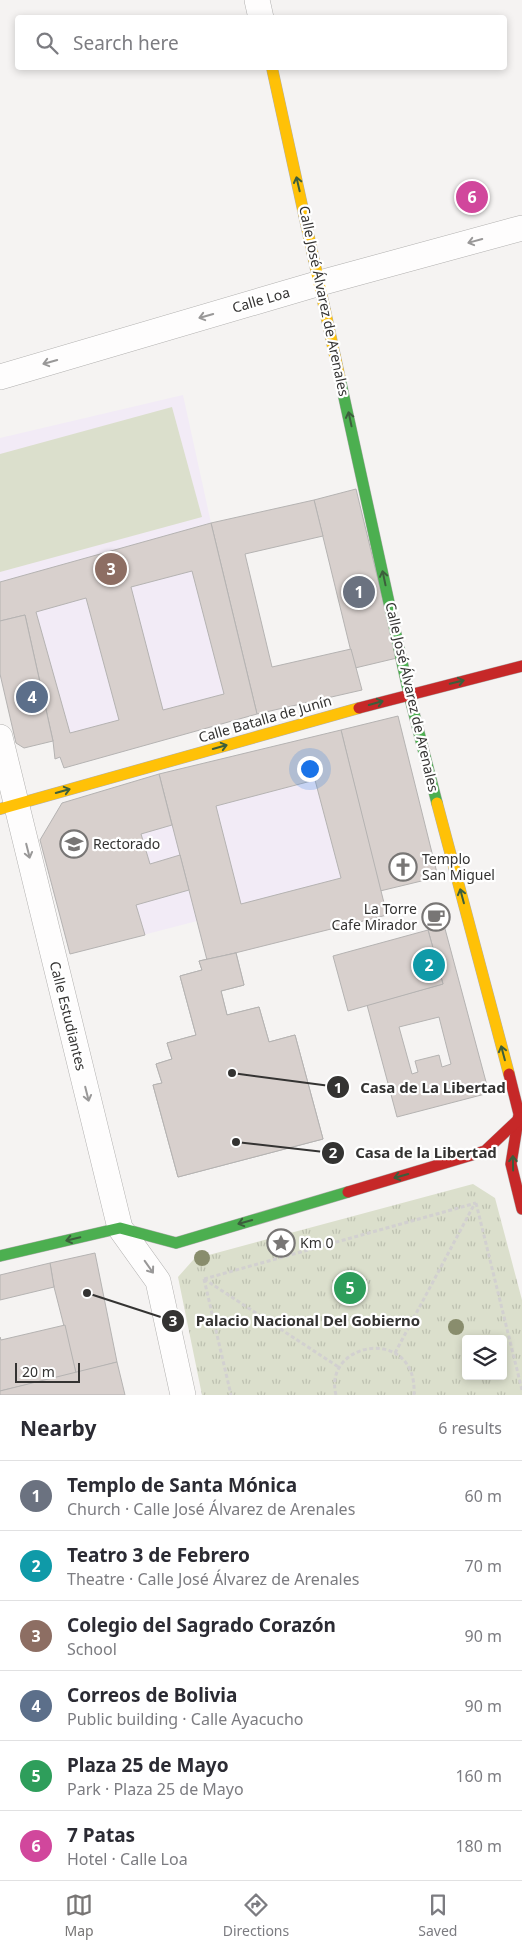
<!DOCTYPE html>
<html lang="en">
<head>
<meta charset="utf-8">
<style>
  body { margin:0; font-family:"Noto Sans",sans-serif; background:#f7f7f7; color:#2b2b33 }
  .controls { position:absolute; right:15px; bottom:15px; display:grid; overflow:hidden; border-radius:5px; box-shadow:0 2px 8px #0003 }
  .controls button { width:45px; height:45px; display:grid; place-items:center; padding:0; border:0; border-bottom:1px solid #e1e1e2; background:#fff; color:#2b2b33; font:25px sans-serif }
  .scale { position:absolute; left:15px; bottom:12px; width:65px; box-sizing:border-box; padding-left:5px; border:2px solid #343332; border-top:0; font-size:14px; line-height:18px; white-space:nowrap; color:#343332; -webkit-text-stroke:4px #fff; paint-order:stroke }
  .you { position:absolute; left:309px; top:768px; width:18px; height:18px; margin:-12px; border:4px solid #fff; border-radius:50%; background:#1a73e8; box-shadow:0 0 0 8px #1a73e833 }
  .badge { display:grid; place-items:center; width:32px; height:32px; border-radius:50%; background:#787675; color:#fff; font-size:16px; font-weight:700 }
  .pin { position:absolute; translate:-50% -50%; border:2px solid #fff; box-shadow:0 1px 5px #0006 }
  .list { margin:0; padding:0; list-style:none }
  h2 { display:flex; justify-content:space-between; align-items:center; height:65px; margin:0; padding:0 20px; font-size:21px }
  h2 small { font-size:16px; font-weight:400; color:#7c7c81 }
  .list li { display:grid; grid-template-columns:32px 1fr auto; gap:15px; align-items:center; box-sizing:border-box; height:70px; padding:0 20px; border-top:1px solid #e1e1e2 }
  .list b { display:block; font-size:19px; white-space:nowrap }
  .list p { margin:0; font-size:16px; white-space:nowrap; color:#7c7c81 }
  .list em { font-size:16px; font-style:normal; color:#7c7c81 }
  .icon { flex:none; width:28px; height:28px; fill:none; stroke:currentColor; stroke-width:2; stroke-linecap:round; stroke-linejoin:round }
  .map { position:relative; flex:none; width:522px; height:1395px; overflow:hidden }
  .search { position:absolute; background:#fff; box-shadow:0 2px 8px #0003; left:15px; right:15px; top:15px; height:55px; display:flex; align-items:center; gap:12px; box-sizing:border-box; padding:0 18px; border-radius:5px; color:#7c7c81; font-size:19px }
  .sheet { height:485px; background:#fff }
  nav { display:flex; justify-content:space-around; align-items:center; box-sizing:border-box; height:70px; border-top:1px solid #e1e1e2; background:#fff; font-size:14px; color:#7c7c81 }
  nav a { display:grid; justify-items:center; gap:2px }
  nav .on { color:#787675 }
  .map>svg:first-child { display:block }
</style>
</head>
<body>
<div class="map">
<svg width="522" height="1395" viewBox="0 0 522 1395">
  <defs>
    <pattern id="grass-tufts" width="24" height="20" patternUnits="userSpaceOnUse" patternTransform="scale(1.25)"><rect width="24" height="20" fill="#dbdfcc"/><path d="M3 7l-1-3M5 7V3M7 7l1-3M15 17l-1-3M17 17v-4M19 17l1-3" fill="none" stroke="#bdc0b0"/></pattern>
  </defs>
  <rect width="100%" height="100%" fill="#f5f3f2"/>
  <g fill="#f2ebf6">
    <polygon points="183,395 211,523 257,714 64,768 60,758 55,759 53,741 0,621 0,438"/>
    <polygon points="341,730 387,915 207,960 197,921 70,954 40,840 62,803 159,774"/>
  </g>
  <path fill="url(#grass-tufts)" fill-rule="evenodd" d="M473,1184L495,1198L522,1300V1395H202L178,1277L194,1259ZM466,1339H503V1376H466Z"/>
  <polygon fill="#dbdfcc" points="172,407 202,517 0,572 0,454"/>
  <g fill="#d8d0cd" stroke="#b5b3b2" fill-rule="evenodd">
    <polygon points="356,489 397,658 355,668 314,500"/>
    <polygon points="314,500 323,536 245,554 272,667 351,649 362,690 257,714 211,523"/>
    <path d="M211,523L257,714L64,768L60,757L55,759L53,741L25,615L0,621V582ZM192,571L224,694L163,710L131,587ZM86,598L119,720L70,733L36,612Z"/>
    <polygon points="25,615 53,741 24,748 16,743 0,674 0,621"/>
    <polygon points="398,716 438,877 380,891 341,730"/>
    <path d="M341,730L387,915L207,960L159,774ZM315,780L341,878L241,904L216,806Z"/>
    <polygon points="159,774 172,825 141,834 150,864 180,855 189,890 136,905 145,935 70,954 40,840 62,803"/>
    <path d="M444,925L489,1093L397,1117L367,1005L443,984L428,930ZM439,1017L451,1064L442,1067L439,1055L415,1061L418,1072L412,1074L399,1027Z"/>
    <polygon points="428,930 443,984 348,1011 333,956"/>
    <path d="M236,953L244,985L221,991L227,1015L259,1007L269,1042L295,1035L323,1139L178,1177L153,1085L162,1083L156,1064L172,1059L167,1043L196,1035L180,976L202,970L199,961ZM247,1065L260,1115L209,1128L195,1078Z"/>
    <polygon points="236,953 244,985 221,991 227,1015 259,1007 269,1042 295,1035 323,1139 178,1177 153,1085 162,1083 156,1064 172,1059 167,1043 196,1035 180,976 202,970 199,961"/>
    <polygon points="95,1253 117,1362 76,1373 54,1287 50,1263"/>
    <polygon points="50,1263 54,1287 0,1300 0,1275"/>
    <polygon points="65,1325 76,1373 0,1391 0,1337 1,1340"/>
    <polygon points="117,1362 125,1395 0,1395 0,1391"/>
  </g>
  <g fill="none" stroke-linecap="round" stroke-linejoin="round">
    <g stroke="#b1b0af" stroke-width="26">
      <g id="street">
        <polyline points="257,0 261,18"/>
        <polyline points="0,377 320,283 522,228"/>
        <polyline points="0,737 120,1228 158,1281 183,1395"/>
      </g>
    </g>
    <g stroke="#b1b0af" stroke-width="12">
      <g id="fast">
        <polyline points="340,379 409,694 437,803"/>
        <polyline points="0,1256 120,1228 176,1243 348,1192"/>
      </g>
    </g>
    <g stroke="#b1b0af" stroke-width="12">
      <g id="slow">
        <polyline points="272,68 340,379"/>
        <polyline points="437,803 509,1074"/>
        <polyline points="0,809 359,708"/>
      </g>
    </g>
    <g stroke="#b1b0af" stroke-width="12">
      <g id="jam">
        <polyline points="359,708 522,666"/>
        <polyline points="509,1074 519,1114 511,1164 522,1209"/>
        <polyline points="348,1192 485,1151 520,1118"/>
      </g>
    </g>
    <g stroke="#d2d0d0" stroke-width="3" stroke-dasharray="4 2.5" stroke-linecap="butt">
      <polyline points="476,1203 522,1390"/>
      <polyline points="204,1279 476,1203"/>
      <polyline points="204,1279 340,1368"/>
      <polyline points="204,1279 231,1395"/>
      <polyline points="395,1353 475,1203"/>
      <path d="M336,1395C322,1341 418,1325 414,1395"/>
    </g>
    <use href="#street" stroke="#fefdfd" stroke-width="25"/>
    <use href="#fast" stroke="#4caf50" stroke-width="11"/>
    <use href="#slow" stroke="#ffc107" stroke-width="11"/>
    <use href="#jam" stroke="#c62828" stroke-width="11"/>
  </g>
  <g fill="#898d6d">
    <circle cx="202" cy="1258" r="8"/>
    <circle cx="456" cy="1327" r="8"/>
  </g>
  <defs><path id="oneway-shaft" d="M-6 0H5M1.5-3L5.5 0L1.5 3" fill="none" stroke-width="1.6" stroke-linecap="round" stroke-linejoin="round" transform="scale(1.25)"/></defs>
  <g stroke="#3c5e3c">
    <use href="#oneway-shaft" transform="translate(298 184) rotate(-103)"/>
    <use href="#oneway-shaft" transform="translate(350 419) rotate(-102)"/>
    <use href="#oneway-shaft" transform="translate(384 578) rotate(-102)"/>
    <use href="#oneway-shaft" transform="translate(457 682) rotate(-14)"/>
    <use href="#oneway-shaft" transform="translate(376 703) rotate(-16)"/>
    <use href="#oneway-shaft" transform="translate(220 747) rotate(-16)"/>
    <use href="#oneway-shaft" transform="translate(63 791) rotate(-16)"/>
    <use href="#oneway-shaft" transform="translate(462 896) rotate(-105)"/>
    <use href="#oneway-shaft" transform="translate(503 1053) rotate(-105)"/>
    <use href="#oneway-shaft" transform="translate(513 1163) rotate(-91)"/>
    <use href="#oneway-shaft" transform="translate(401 1176) rotate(164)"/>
    <use href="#oneway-shaft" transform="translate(245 1222) rotate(164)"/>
    <use href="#oneway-shaft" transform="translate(73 1239) rotate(167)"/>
  </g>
  <g stroke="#999898">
    <use href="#oneway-shaft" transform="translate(475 241) rotate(165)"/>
    <use href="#oneway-shaft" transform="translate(206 316) rotate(164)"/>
    <use href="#oneway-shaft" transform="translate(50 362) rotate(164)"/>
    <use href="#oneway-shaft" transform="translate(28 851) rotate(76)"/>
    <use href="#oneway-shaft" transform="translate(87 1094) rotate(76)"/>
    <use href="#oneway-shaft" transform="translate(149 1267) rotate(55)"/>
  </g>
  <defs>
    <g id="university-ring" transform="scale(1.4375)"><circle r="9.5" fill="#fff" stroke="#787675" stroke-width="1.5"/><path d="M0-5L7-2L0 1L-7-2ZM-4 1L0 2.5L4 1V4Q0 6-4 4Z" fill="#787675"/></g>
    <g id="church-ring" transform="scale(1.4375)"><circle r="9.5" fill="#fff" stroke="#787675" stroke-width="1.5"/><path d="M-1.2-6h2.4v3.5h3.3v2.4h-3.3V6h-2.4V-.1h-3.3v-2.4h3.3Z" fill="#787675"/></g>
    <g id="cafe-ring" transform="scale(1.4375)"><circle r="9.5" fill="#fff" stroke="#787675" stroke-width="1.5"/><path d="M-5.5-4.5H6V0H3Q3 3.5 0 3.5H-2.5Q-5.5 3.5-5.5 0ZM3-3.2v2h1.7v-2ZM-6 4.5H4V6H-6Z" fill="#787675"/></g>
    <g id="sight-ring" transform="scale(1.4375)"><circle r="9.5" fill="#fff" stroke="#787675" stroke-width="1.5"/><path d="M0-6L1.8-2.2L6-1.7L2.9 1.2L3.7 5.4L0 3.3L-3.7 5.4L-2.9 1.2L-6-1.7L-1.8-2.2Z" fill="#787675"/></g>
  </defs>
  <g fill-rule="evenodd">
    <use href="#university-ring" x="74" y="844"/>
    <use href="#church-ring" x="403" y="867"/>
    <use href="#cafe-ring" x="436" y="917"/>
    <use href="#sight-ring" x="281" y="1243"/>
  </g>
  <g text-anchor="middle" stroke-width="4.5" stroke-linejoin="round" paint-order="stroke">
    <g font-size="14" fill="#343332" stroke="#fff">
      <text transform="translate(261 300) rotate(-16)" y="5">Calle Loa</text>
      <text transform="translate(324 301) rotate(78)" y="5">Calle José Álvarez de Arenales</text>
      <text transform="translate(412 697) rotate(77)" y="5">Calle José Álvarez de Arenales</text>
      <text transform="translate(265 719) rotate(-16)" y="5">Calle Batalla de Junín</text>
      <text transform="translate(68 1016) rotate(76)" y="5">Calle Estudiantes</text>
    </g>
    <g font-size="14" fill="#343332" stroke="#fff" text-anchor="start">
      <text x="93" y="849">Rectorado</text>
      <text x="422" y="864">Templo<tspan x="422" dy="16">San Miguel</tspan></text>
      <text x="417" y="914" text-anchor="end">La Torre<tspan x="417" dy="16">Cafe Mirador</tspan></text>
      <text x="300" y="1248">Km 0</text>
    </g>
  </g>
  <path fill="none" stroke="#343332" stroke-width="2" d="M232 1073L338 1087M236 1142L333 1153M87 1293L173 1321"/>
  <g fill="#343332" stroke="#fff" stroke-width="2">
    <circle cx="232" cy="1073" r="5"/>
    <circle cx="236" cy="1142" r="5"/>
    <circle cx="87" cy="1293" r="5"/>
    <circle cx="338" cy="1087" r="12"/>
    <circle cx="333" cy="1153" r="12"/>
    <circle cx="173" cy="1321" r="12"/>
  </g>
  <g font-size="15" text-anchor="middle" font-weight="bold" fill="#fff">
    <text x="338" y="1093">1</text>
    <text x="333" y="1158">2</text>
    <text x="173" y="1326">3</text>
  </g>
  <g font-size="15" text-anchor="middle" font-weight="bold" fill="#343332" stroke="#fff" stroke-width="4.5" stroke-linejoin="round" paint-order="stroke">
    <text x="433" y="1093">Casa de La Libertad</text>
    <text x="426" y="1158">Casa de la Libertad</text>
    <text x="308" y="1326">Palacio Nacional Del Gobierno</text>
  </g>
</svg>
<div class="controls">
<button><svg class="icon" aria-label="layers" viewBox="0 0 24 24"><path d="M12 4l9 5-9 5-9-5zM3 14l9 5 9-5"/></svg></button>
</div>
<div class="scale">20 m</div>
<div class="you"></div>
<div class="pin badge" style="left:359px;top:592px;background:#6b7280">1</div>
<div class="pin badge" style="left:429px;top:965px;background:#0f9aa8">2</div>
<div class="pin badge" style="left:111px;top:569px;background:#8d6e63">3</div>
<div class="pin badge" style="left:32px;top:697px;background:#5c6f8a">4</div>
<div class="pin badge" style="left:350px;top:1288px;background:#2e9e5b">5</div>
<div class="pin badge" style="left:472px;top:197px;background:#d1479c">6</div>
<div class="search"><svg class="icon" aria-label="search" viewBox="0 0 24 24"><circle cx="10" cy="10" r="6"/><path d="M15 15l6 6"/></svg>Search here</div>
</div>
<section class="sheet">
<h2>Nearby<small>6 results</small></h2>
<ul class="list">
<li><span class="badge" style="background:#6b7280">1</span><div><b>Templo de Santa Mónica</b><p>Church · Calle José Álvarez de Arenales</p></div><em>60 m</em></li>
<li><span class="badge" style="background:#0f9aa8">2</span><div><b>Teatro 3 de Febrero</b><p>Theatre · Calle José Álvarez de Arenales</p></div><em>70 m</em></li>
<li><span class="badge" style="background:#8d6e63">3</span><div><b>Colegio del Sagrado Corazón</b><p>School</p></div><em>90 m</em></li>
<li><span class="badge" style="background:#5c6f8a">4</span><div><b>Correos de Bolivia</b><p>Public building · Calle Ayacucho</p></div><em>90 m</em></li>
<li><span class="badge" style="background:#2e9e5b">5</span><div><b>Plaza 25 de Mayo</b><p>Park · Plaza 25 de Mayo</p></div><em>160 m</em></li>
<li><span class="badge" style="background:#d1479c">6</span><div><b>7 Patas</b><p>Hotel · Calle Loa</p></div><em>180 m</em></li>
</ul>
</section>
<nav>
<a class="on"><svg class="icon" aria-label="map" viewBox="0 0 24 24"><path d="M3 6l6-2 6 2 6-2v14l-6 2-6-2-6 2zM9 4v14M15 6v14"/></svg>Map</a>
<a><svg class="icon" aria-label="directions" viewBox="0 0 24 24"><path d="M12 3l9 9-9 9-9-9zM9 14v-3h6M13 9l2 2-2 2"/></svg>Directions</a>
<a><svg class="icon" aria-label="saved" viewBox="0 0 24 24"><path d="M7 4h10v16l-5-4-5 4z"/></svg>Saved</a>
</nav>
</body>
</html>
